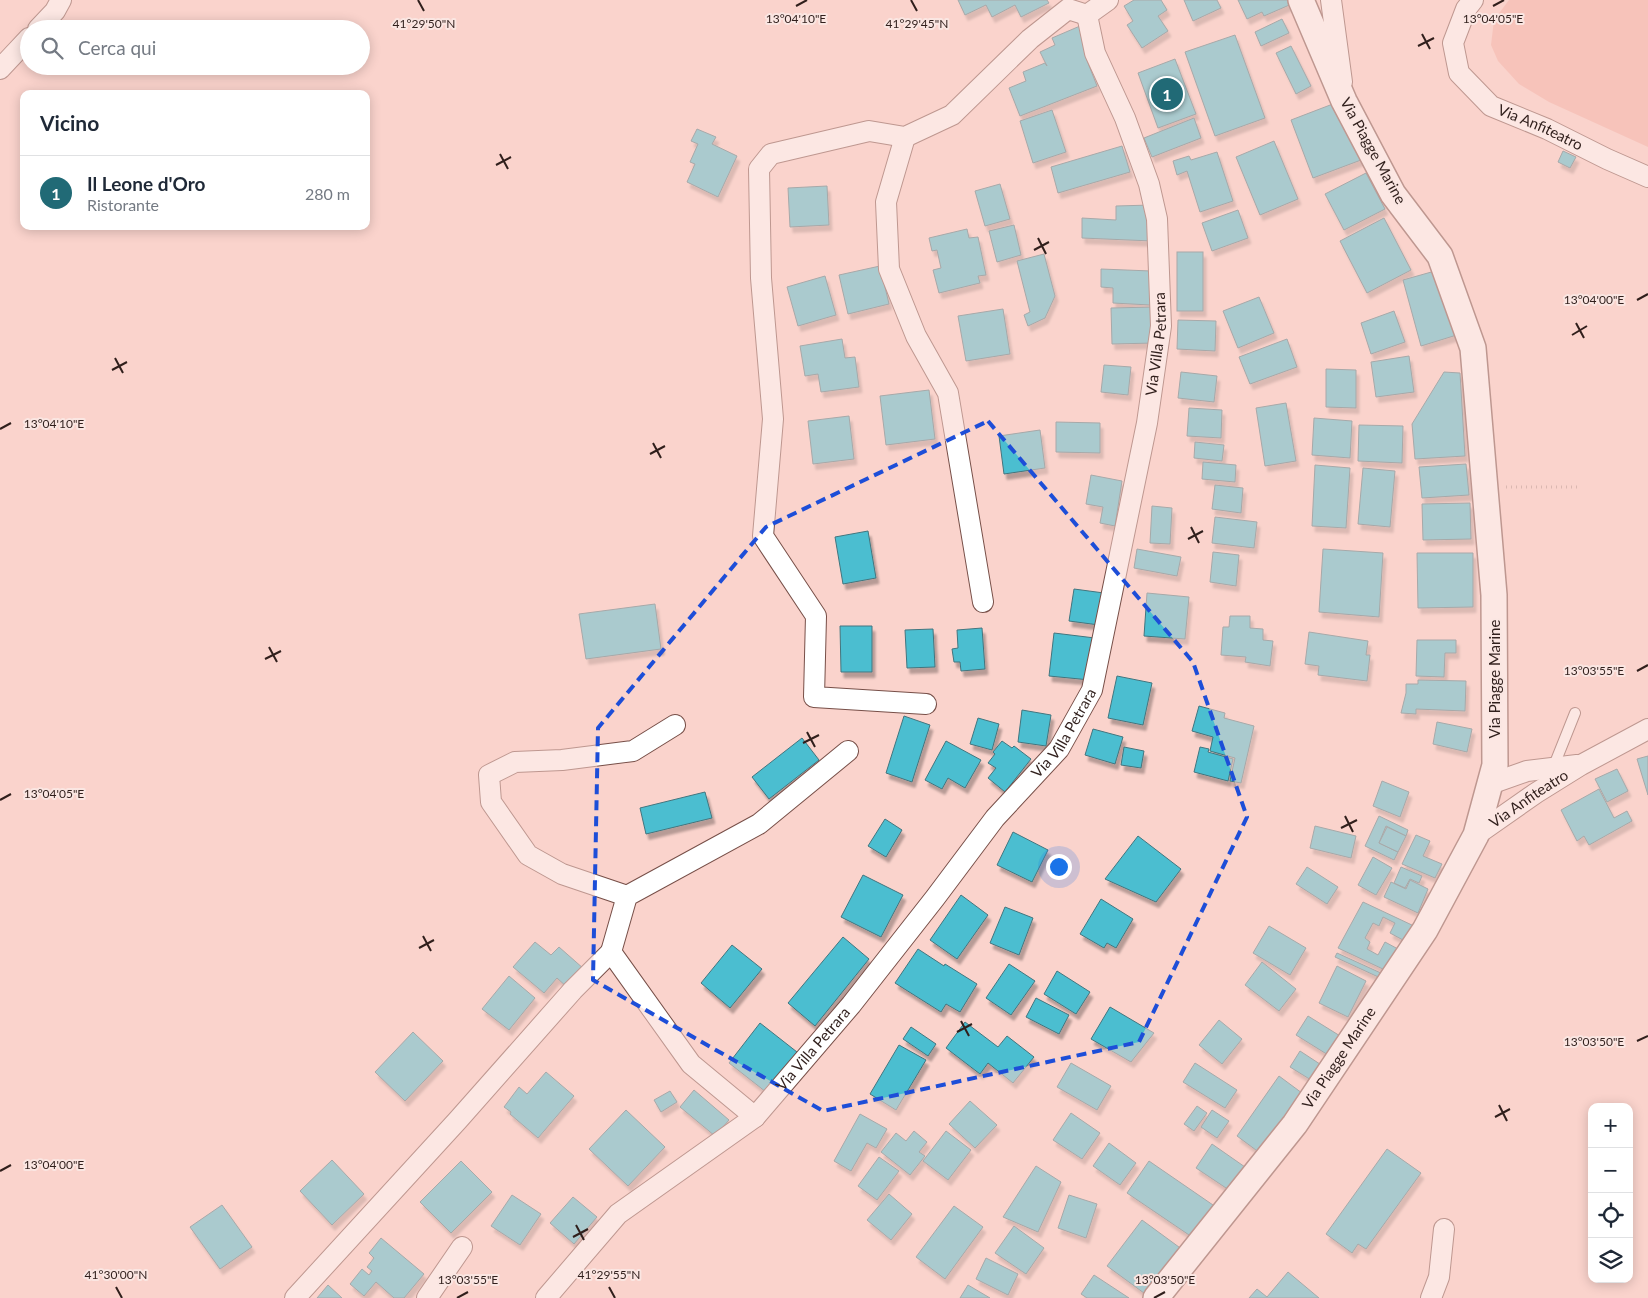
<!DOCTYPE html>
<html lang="it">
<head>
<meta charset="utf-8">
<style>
  body { margin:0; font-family:Lato,sans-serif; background:#f6f6f7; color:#1f2937 }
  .controls { position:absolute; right:15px; bottom:15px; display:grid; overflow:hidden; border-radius:10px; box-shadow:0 2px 12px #0003 }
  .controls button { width:45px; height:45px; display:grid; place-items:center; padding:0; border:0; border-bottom:1px solid #e0e1e3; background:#fff; color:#1f2937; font:25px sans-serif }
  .you { position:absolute; left:1058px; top:866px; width:18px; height:18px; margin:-12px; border:4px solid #fff; border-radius:50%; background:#1a73e8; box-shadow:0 0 0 8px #1a73e833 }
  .badge { display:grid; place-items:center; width:32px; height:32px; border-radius:50%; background:#216a76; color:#fff; font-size:16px; font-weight:700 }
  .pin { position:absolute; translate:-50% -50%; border:2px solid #fff; box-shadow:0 1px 5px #0006 }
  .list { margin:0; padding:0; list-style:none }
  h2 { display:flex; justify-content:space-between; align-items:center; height:65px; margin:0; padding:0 20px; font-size:21px }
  h2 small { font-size:16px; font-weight:400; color:#747a83 }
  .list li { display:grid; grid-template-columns:32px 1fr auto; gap:15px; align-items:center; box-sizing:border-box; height:75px; padding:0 20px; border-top:1px solid #e0e1e3 }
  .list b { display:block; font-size:19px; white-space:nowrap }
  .list p { margin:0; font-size:16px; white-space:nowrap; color:#747a83 }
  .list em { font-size:16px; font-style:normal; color:#747a83 }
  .icon { flex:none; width:28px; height:28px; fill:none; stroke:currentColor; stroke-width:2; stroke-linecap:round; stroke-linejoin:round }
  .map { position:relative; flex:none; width:1648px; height:1298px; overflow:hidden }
  .search { position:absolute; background:#fff; box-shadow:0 2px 12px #0003; left:20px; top:20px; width:350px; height:55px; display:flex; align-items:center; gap:12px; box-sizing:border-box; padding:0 18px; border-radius:28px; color:#747a83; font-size:19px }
  .panel { position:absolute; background:#fff; box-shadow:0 2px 12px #0003; left:20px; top:90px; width:350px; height:140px; border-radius:10px }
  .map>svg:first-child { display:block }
</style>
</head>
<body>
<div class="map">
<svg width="1648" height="1298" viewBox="0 0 1648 1298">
  <defs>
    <filter id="shadow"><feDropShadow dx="3" dy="5.5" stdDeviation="1" flood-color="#0004"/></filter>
  </defs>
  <rect width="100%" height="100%" fill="#fad3cc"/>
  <polygon fill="#f3b0a5" points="1509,0 1648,0 1648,147 1549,102 1519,84 1498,61 1491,45 1494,20"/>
  <g fill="#4cbed0" stroke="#42757e" fill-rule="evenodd" filter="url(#shadow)">
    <polygon points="958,0 1047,0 1049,3 1021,17 1015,5 992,17 986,5 965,15"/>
    <polygon points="1134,0 1161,0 1167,10 1158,16 1168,31 1142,48 1127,25 1133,21 1124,6"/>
    <polygon points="1184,0 1217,0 1221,8 1193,21"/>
    <polygon points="1238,0 1292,0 1294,3 1264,16 1262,12 1247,19"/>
    <polygon points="1282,19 1289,33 1261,46 1255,32"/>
    <polygon points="1080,26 1086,58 1097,86 1020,116 1009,88 1026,81 1023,72 1045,63 1047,66 1040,52 1055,45 1052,38"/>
    <polygon points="1235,35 1265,118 1215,136 1185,52"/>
    <polygon points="1291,46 1311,86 1296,94 1276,53"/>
    <polygon points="1175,59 1196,114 1158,128 1138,73"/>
    <polygon points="1338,102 1361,160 1313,178 1291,120"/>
    <polygon points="1052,110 1066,152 1033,163 1020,121"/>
    <polygon points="1194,118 1201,138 1152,157 1144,138"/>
    <polygon points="697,129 716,137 712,144 737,156 718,197 687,182 695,164 690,162 698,144 691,141"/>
    <polygon points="1274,141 1298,199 1260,215 1236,157"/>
    <polygon points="1122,146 1130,172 1058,193 1051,167"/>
    <polygon points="1563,151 1576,157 1570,168 1558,162"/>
    <polygon points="1217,152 1233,201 1200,212 1187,171 1177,175 1173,161 1189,156 1191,160"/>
    <polygon points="1366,173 1385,209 1344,230 1325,194"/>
    <polygon points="1000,184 1010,219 985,226 975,191"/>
    <polygon points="827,186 829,225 790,227 788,188"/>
    <polygon points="1151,205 1152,241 1082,238 1082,218 1116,220 1116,206"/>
    <polygon points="1238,210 1248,238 1212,251 1202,223"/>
    <polygon points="1384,218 1411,270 1367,293 1340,241"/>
    <polygon points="1014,225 1021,255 997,262 989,231"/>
    <polygon points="967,229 969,238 978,237 986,275 978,276 980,283 939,293 933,270 941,268 937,250 932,251 929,238"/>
    <rect x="1177" y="252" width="26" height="59"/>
    <polygon points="1044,254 1055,296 1045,318 1028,326 1024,315 1030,312 1017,261"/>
    <polygon points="880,266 889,304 848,314 839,275"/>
    <polygon points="1101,269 1151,271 1150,305 1113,303 1113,288 1101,287"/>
    <polygon points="1442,269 1460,334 1421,346 1403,280"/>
    <polygon points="825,276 836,315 798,326 787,287"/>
    <polygon points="1259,297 1274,333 1238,348 1223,311"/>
    <polygon points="1154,307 1155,343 1112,344 1111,308"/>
    <polygon points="1003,309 1010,354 966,361 958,316"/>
    <polygon points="1394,311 1405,342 1371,354 1361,323"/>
    <polygon points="1178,320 1216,321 1215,351 1177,349"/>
    <polygon points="842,339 845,358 855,357 859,387 821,392 818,374 805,376 800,346"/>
    <polygon points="1287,339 1297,367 1250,384 1239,357"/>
    <polygon points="1409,356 1414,392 1376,397 1371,362"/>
    <polygon points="1104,365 1131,367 1128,395 1101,392"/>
    <polygon points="1326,369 1356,370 1356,408 1326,407"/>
    <polygon points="1181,372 1217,376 1214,402 1178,398"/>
    <polygon points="1444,372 1460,373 1465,456 1415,459 1412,424"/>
    <polygon points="929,390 935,439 886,445 880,396"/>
    <polygon points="1286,403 1296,461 1265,466 1256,408"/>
    <polygon points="1189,408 1222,410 1221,438 1187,436"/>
    <polygon points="849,416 854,459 813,464 808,421"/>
    <polygon points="1314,418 1352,421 1350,458 1312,455"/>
    <polygon points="1056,422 1100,423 1100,453 1056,452"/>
    <polygon points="1359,425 1403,426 1402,463 1358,461"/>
    <polygon points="1040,430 1045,468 1004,474 999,436"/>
    <polygon points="1195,442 1224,445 1222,461 1194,458"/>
    <polygon points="1203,462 1236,465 1235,482 1202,479"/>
    <polygon points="1466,464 1469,495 1422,498 1419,467"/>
    <polygon points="1315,465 1350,468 1346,528 1312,526"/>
    <polygon points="1363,468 1395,471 1390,527 1358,524"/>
    <polygon points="1091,475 1122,481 1115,526 1100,523 1103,507 1086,504"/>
    <polygon points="1215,485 1243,488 1241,513 1212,509"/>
    <polygon points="1470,503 1471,539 1423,540 1422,504"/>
    <polygon points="1152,506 1172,508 1170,544 1150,543"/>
    <polygon points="1215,517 1257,522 1254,548 1212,543"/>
    <polygon points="868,531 876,578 843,584 835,537"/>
    <polygon points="1137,549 1181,557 1177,576 1134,568"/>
    <polygon points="1323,549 1383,553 1379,617 1319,612"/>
    <polygon points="1213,552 1239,555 1236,586 1210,582"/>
    <polygon points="1417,553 1473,553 1473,607 1418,608"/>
    <polygon points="1074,589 1104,593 1099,625 1069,621"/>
    <polygon points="1147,593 1189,597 1185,639 1144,636"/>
    <polygon points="655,604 661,649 586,659 579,614"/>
    <polygon points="1230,616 1250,616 1250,628 1263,629 1263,640 1273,641 1270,666 1245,662 1246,657 1221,655 1223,627 1229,627"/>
    <polygon points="840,626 872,626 872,672 841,672"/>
    <polygon points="982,628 985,669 961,671 960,662 954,662 952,649 958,648 957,630"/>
    <polygon points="933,629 935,667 907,668 905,630"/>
    <polygon points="1309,632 1368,641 1366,655 1370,655 1367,681 1318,675 1319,666 1305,664"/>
    <polygon points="1054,633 1095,638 1090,680 1049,676"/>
    <polygon points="1417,640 1456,640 1456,653 1445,653 1444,677 1416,676"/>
    <polygon points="1117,676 1152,683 1143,725 1108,718"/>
    <polygon points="1418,680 1466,681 1465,711 1416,709 1416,714 1401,713 1406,693 1406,684 1418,684"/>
    <polygon points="1199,706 1225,713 1224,718 1254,726 1241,783 1230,781 1235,758 1210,751 1213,737 1192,731"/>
    <polygon points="1022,710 1051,715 1046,746 1018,742"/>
    <polygon points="904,716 930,725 912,782 886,773"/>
    <polygon points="978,718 999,724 992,750 970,744"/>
    <polygon points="1437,722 1472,729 1467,752 1433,744"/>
    <polygon points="1093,729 1123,737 1115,764 1085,755"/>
    <polygon points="802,738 819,760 769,799 752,777"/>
    <polygon points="946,741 981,760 965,788 948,778 942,789 925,780"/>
    <polygon points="1002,741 1012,748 1014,746 1031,759 1005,792 988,778 996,768 988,763 995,754 993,752"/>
    <polygon points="1124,747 1144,751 1141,768 1121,765"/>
    <polygon points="1200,747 1209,749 1208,752 1233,759 1228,781 1194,772"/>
    <polygon points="1648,756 1648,795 1637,759"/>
    <polygon points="1617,769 1628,791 1607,802 1595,779"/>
    <polygon points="1382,781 1409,792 1400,817 1373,806"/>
    <polygon points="1599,789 1614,818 1627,811 1632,821 1589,845 1584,836 1577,841 1561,810"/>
    <polygon points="705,792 712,818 646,834 640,808"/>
    <polygon points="1379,816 1408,830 1406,836 1386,826 1379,843 1398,852 1394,860 1365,846"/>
    <polygon points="885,819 902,830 886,857 868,846"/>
    <polygon points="1315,826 1356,836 1351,858 1310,848"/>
    <polygon points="1387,827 1406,836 1398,852 1379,843"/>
    <polygon points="1013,832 1048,850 1032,882 997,865"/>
    <polygon points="1416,835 1430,841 1423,856 1442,864 1435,878 1402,864"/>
    <polygon points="1138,836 1181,869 1156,902 1105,879"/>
    <polygon points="1373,857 1392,868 1376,895 1358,885"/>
    <polygon points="1307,867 1338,887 1327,904 1296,884"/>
    <polygon points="1401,867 1422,876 1419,883 1410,879 1405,888 1394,883"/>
    <polygon points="863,875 903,895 881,937 841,917"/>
    <polygon points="1410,880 1428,889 1418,913 1384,897 1391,882 1406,889"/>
    <polygon points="961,895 988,915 957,959 930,940"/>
    <polygon points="1101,899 1133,919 1116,948 1107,943 1104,948 1080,934"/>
    <path d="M1363,902L1414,926L1387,981L1335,957L1337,953L1383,974L1385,970L1338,948ZM1383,917L1395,923L1390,933L1403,940L1398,949L1385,942L1378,955L1367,949L1370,942L1365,938L1373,923L1379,926Z"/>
    <polygon points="1005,907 1033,918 1019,955 990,943"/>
    <polygon points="1269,926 1306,948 1290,975 1253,953"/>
    <polygon points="843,937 869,959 815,1026 788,1003"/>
    <polygon points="535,942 551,955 559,947 584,969 568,988 557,978 544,993 513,967"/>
    <polygon points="732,945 762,969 730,1008 701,983"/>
    <polygon points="918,949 944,966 945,964 977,984 960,1012 946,1004 941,1012 895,983"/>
    <polygon points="1262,962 1296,989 1279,1011 1245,985"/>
    <polygon points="1009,964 1035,981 1011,1015 986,998"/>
    <polygon points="1337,966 1366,981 1348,1017 1319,1003"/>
    <polygon points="1057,971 1090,992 1076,1014 1044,994"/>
    <polygon points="509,976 535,998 509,1030 482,1009"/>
    <polygon points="1036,998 1069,1015 1059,1034 1026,1017"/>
    <polygon points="1110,1007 1154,1033 1131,1062 1091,1039"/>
    <polygon points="1308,1016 1345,1039 1333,1058 1296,1035"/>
    <polygon points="1219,1020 1242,1039 1222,1064 1199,1045"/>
    <polygon points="965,1022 998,1047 1007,1036 1034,1057 1013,1083 988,1063 980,1074 946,1048"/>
    <polygon points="760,1023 797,1052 766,1092 729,1063"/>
    <polygon points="911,1027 936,1044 928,1056 903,1039"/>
    <polygon points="413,1032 443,1061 405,1101 375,1072"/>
    <polygon points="899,1045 926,1060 896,1110 870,1094"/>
    <polygon points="1300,1051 1326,1068 1316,1083 1290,1067"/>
    <polygon points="1071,1063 1111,1086 1097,1110 1057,1087"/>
    <polygon points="1195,1063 1237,1090 1225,1108 1183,1082"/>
    <polygon points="546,1072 574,1096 538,1138 510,1114 511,1112 504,1107 519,1087 527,1094"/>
    <polygon points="1279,1076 1306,1096 1264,1156 1237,1136"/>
    <polygon points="694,1090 729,1120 715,1136 680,1107"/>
    <polygon points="670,1091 677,1102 661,1112 654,1100"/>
    <polygon points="970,1101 997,1125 975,1148 949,1124"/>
    <polygon points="1197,1106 1207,1113 1194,1131 1184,1124"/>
    <polygon points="626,1110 665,1147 628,1186 589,1149"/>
    <polygon points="1212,1110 1229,1121 1217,1138 1201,1127"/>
    <polygon points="1071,1113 1100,1133 1082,1159 1053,1140"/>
    <polygon points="860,1114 887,1129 876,1148 867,1143 851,1171 834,1161"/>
    <polygon points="914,1131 927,1142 919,1152 925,1156 910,1175 881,1152 896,1133 906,1141"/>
    <polygon points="946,1131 971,1150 948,1180 923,1161"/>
    <polygon points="1109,1143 1136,1163 1120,1185 1093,1166"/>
    <polygon points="1212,1144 1245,1167 1229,1190 1196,1168"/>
    <polygon points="1387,1149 1421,1173 1366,1249 1358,1244 1352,1253 1326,1234"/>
    <polygon points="879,1157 899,1171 877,1200 858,1186"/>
    <polygon points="332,1160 364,1194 332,1225 300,1191"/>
    <polygon points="461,1161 492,1192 451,1233 420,1202"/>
    <polygon points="1149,1161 1213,1205 1192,1237 1127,1193"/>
    <polygon points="1036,1166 1061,1182 1038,1232 1003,1217"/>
    <polygon points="889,1194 912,1214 891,1240 867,1220"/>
    <polygon points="512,1195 541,1214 520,1245 491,1226"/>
    <polygon points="1069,1195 1097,1204 1086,1238 1058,1228"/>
    <polygon points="573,1197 597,1217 574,1244 550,1223"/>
    <polygon points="222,1205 252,1247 220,1269 190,1227"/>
    <polygon points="954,1206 983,1227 945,1279 916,1257"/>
    <polygon points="1142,1220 1183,1250 1148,1296 1107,1266"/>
    <polygon points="1014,1226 1044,1248 1026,1274 995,1253"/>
    <polygon points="381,1238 424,1274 404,1298 394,1298 376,1282 364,1296 350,1284 362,1269 369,1275 372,1271 367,1267 374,1258 369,1253"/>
    <polygon points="986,1258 1018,1274 1008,1295 976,1279"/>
    <polygon points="1288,1272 1319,1298 1249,1298 1257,1289 1267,1297"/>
    <polygon points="1094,1275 1129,1298 1087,1298 1081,1294"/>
    <polygon points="328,1285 342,1298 317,1298"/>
    <polygon points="968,1285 990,1298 960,1298"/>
  </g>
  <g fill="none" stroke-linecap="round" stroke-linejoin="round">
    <g stroke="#774f48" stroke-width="12">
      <polyline id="service" points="1553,768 1575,713"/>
    </g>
    <g stroke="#774f48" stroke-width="22">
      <g id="minor">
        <polyline points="1331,0 1342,82"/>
        <path id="s1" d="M1473,0L1466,9L1453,43L1459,73L1491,106L1547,129L1607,159L1648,177"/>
        <polyline points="38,29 55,11 61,0"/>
        <polyline points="0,69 29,38"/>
        <polyline points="905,137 886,202 889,269 916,336 948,393 983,602"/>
        <polyline points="926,704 814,697 816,616 763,536 773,419 761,278 759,169 771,154 869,131 905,137 952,115 1030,39 1068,9 1087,15"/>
        <polyline points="1490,784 1527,771 1577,765"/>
        <path id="s2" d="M1476,835L1536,793L1581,765L1648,729"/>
        <polyline points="627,896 562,874 528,855 491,802 489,775 515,762 562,760 633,751 675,725"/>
        <polyline points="755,1117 691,1064 611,952 627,896 759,824 848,751"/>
        <polyline points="295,1298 458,1120 573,990 611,952"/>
        <polyline points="427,1298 462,1247"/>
        <path id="s3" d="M546,1298L618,1214L755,1117L851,1005L935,898L995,818L1059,749L1092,690L1147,423L1161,326L1157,219L1149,184L1125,118L1095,53L1087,15L1108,0"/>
        <polyline points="1431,1298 1439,1277 1444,1229"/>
      </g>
    </g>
    <g stroke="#774f48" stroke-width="28">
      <g id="tertiary">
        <path id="s4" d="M1156,1298L1295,1124L1425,930L1476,835L1495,765L1494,595L1473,348L1440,256L1393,194L1344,101L1301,0"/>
      </g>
    </g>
    <polyline stroke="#b3948e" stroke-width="3" stroke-dasharray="1 4" stroke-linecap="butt" points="1506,487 1580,487"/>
    <use href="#service" stroke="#fff" stroke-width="10"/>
    <use href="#minor" stroke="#fff" stroke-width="20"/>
    <use href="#tertiary" stroke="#fff" stroke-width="25"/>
  </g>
  <path d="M0 0H1648V1298H0ZM988,421L1193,662L1247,817L1139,1042L823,1111L593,980L598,728L766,527Z" fill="#fad3cc" fill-opacity=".55" fill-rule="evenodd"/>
  <path fill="none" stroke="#1d4ed8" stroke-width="4" stroke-dasharray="10 6" stroke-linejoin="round" d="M988,421L1193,662L1247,817L1139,1042L823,1111L593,980L598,728L766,527Z"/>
  <path fill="none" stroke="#301f1c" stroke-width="2" d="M418,0L424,11M911,0L917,11M796,6L807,0M1493,6L1504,0M1422,34L1430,49M1418,46L1434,38M500,154L508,169M496,165L511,157M1038,238L1046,254M1034,250L1049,242M1637,300L1648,294M1576,323L1584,338M1572,335L1587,326M115,358L123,373M112,370L127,362M0,429L11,423M653,443L661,458M650,454L665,446M1191,527L1199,543M1188,539L1203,531M269,647L277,662M265,659L281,651M1637,671L1648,665M807,732L815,747M803,743L819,735M0,800L11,794M1345,816L1353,832M1341,828L1357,820M423,936L431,951M419,948L434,940M961,1021L969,1036M957,1032L972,1024M1637,1041L1648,1036M1499,1105L1507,1121M1495,1117L1510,1109M0,1171L11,1165M576,1225L584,1240M573,1237L588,1229M116,1287L122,1298M609,1287L615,1298M457,1298L468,1292M1154,1298L1165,1292"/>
  <g text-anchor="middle" stroke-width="4" stroke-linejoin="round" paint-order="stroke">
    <g font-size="15" fill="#301f1c" stroke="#fae6e2">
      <text dy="5" stroke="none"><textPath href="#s1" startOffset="178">Via Anfiteatro</textPath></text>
      <text transform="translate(1373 151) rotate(61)" y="5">Via Piagge Marine</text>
      <text dy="5" stroke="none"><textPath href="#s3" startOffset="1176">Via Villa Petrara</textPath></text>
      <text transform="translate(1495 679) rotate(-90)" y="5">Via Piagge Marine</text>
      <text dy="5" stroke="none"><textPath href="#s3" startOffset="772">Via Villa Petrara</textPath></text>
      <text dy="5" stroke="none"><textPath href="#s2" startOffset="64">Via Anfiteatro</textPath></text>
      <text dy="5" stroke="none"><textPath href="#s3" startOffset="368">Via Villa Petrara</textPath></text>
      <text dy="5" stroke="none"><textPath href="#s4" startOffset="302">Via Piagge Marine</textPath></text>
    </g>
  </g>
  <g font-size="12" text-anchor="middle" fill="#301f1c" stroke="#fae6e2" stroke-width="4" stroke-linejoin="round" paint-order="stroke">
    <text x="1493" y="23">13°04'05"E</text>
    <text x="796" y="23">13°04'10"E</text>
    <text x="424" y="28">41°29'50"N</text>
    <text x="917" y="28">41°29'45"N</text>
    <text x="1594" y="304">13°04'00"E</text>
    <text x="54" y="428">13°04'10"E</text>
    <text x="1594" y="675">13°03'55"E</text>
    <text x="54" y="798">13°04'05"E</text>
    <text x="1594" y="1046">13°03'50"E</text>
    <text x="54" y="1169">13°04'00"E</text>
    <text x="116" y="1279">41°30'00"N</text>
    <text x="609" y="1279">41°29'55"N</text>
    <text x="468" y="1284">13°03'55"E</text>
    <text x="1165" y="1284">13°03'50"E</text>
  </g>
</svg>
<div class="controls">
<button>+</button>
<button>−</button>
<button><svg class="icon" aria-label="locate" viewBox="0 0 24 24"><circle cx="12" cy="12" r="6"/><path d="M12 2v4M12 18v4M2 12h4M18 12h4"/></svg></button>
<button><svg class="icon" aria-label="layers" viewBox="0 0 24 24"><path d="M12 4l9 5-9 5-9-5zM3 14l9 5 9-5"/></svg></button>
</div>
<div class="you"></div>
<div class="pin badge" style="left:1167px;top:94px">1</div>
<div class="search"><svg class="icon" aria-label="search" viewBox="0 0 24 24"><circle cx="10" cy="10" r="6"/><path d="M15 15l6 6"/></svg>Cerca qui</div>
<section class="panel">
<h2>Vicino<small></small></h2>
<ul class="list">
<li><span class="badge">1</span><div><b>Il Leone d'Oro</b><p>Ristorante</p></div><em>280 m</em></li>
</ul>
</section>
</div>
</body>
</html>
